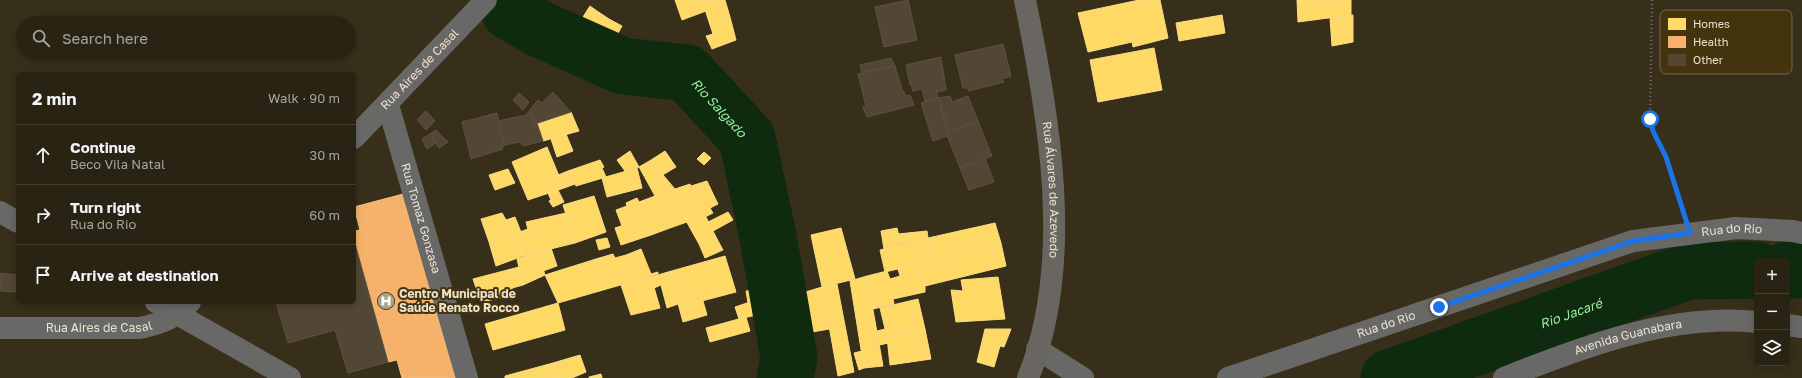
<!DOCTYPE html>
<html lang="en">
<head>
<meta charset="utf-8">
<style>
  body { margin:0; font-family:"Golos Text",sans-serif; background:#312b1d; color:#f1f3f6 }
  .controls { position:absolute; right:12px; bottom:12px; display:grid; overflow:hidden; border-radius:6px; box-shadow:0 2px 6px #0003 }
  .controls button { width:36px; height:36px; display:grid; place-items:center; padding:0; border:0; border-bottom:1px solid #454034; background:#292314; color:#f1f3f6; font:20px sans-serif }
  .stop { position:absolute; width:12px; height:12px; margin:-9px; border:3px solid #1a73e8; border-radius:50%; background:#fff }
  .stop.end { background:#1a73e8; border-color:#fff; box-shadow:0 1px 4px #0008 }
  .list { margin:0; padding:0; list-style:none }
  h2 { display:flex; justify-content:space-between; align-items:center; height:52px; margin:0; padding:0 16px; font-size:17px }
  h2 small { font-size:13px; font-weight:400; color:#a5a4a0 }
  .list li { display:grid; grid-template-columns:26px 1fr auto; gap:12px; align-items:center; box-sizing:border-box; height:60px; padding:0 16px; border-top:1px solid #454034 }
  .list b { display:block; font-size:15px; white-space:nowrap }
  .list p { margin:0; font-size:13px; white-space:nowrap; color:#a5a4a0 }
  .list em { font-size:13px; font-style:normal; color:#a5a4a0 }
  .icon { flex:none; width:22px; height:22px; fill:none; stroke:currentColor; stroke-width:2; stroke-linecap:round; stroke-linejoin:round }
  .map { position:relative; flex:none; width:1802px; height:378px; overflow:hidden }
  .search { position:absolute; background:#292314; box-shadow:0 2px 6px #0003; left:16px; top:16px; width:340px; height:44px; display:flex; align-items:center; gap:10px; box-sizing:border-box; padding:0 14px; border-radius:22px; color:#a5a4a0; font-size:15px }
  .panel { position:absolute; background:#292314; box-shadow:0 2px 6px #0003; left:16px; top:72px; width:340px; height:232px; border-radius:6px }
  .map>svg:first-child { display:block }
</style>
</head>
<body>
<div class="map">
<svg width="1802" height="378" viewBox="0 0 1802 378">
  <rect width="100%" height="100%" fill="#372f1a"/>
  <g fill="#ffd966" stroke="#f9dc85">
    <polygon points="675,0 702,0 706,11 682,20"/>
    <polygon points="702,0 725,0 730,17 709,22"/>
    <polygon points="1139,0 1160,0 1168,38 1133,47 1132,42 1088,52 1078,13"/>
    <polygon points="1297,0 1351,0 1351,15 1298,22"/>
    <polygon points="590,6 597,11 588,26 581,20"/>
    <polygon points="597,11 609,19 603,28 591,21"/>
    <polygon points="1222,15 1225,33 1179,41 1176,23"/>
    <polygon points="1353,15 1353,42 1332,46 1330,18"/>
    <polygon points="730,17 736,40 712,49 706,36 713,34 709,22"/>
    <polygon points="609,19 622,26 617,35 603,28"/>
    <polygon points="1154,48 1162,90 1098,102 1090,60"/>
    <polygon points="571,112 579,131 543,141 537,123"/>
    <polygon points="760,116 769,125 760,132 751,122"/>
    <polygon points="566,134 573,151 557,157 551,139"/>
    <polygon points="547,147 564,188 528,200 512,162"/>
    <polygon points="630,151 639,167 625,171 617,160"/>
    <polygon points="665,151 676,167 661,176 651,160"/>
    <polygon points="704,152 711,158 704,165 697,159"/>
    <polygon points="600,160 604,167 602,168 606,177 576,186 568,171"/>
    <polygon points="651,160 661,176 649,185 639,167"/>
    <polygon points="637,168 642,188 607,197 602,178"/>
    <polygon points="508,169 515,183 495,190 489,175"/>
    <polygon points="568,171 575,184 564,188 558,175"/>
    <polygon points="663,175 675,189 655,196 649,185"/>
    <polygon points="707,181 714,196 696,204 691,186"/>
    <polygon points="690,184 699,215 685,219 675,189"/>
    <polygon points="675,189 682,207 662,213 655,196"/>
    <polygon points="558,190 564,202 553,207 549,201 551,200 548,193"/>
    <polygon points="594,196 606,232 575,243 563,205"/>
    <polygon points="655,196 662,213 622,226 616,210 627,206 626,203 637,198 639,202"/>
    <polygon points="714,196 718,204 710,208 713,213 701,219 696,204"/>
    <polygon points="682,207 687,222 670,228 665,212"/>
    <polygon points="665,212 670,228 651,235 645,218"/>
    <polygon points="728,212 733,220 713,231 708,222"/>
    <polygon points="502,213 506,220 515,217 521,232 489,242 481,219"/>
    <polygon points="566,213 575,243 534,253 526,222"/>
    <polygon points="699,215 701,219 706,217 716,237 699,244 685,219"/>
    <polygon points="645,218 651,235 621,245 615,228"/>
    <polygon points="995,223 1001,243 932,261 928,238"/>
    <polygon points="841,228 855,279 822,287 811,235"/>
    <polygon points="897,228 901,244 884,249 881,231"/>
    <polygon points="528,229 534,253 523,256 517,233"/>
    <polygon points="927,231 928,238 901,244 898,234"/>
    <polygon points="517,233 523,256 496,266 489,242"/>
    <polygon points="716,237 723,250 705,258 699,244"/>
    <polygon points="607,238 610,247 599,250 596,240"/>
    <polygon points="928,238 932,261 885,272 880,250"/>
    <polygon points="1001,243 1006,266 925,286 919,264"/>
    <polygon points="551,248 557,266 543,271 538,252"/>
    <polygon points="641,249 651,274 658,272 658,274 635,281 626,255"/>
    <polygon points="538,252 545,275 523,285 517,259"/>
    <polygon points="613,254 615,258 626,255 635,281 610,288 596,259"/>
    <polygon points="725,256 736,292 679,307 668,272"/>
    <polygon points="596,259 610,288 558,303 545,275"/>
    <polygon points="919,264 925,286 925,292 893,299 894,304 873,309 867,276 887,271 890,279 900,276 898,269"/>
    <polygon points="519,267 523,285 512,288 514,295 481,302 473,279"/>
    <polygon points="668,272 678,304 667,308 661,285 654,288 651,277"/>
    <polygon points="867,276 883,366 864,368 850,281"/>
    <polygon points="651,277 660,308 631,315 621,285"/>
    <polygon points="998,277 1005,319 956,322 951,290 963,291 961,280"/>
    <polygon points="837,284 854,372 838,376 822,287"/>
    <polygon points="822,287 829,329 807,333 799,294"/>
    <polygon points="755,290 756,300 748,303 746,291"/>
    <polygon points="918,299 925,329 887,337 880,308"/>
    <polygon points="756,300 761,314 739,319 735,307"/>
    <polygon points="703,301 707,315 683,322 679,307"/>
    <polygon points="558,303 565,330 493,350 485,324"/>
    <polygon points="746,317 750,331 710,342 706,328"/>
    <polygon points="885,329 888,343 880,345 877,331"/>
    <polygon points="925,329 931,359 890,365 887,337"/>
    <polygon points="985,329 1011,329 1004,347 1000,346 994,367 977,362"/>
    <polygon points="862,351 864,368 859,370 854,353"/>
    <polygon points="580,355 586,372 572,378 559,378 553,363"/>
    <polygon points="553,363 559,378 505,378 505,376"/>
    <polygon points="601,374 602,378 589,378 589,377"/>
  </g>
  <polygon fill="#f6b26b" stroke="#f3c089" points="403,194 456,378 402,378 397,360 388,362 354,240 354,231 360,230 354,207"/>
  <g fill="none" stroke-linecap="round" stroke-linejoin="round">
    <g stroke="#0e2b0f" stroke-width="57">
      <path id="s1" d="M510,12L540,29L623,66L687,73L747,138L768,237L789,357L785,378"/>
      <polyline points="1787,270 1802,270"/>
      <path id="s2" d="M1389,378L1689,271L1757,270"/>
    </g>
  </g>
  <g fill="#524734" stroke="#5c5243">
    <polygon points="908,0 917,40 884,47 875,7"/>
    <polygon points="1003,44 1011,76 1002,79 1004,82 969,91 968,88 963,88 955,55"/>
    <polygon points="941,57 946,90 937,92 938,98 925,102 922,89 913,91 911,84 910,85 906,65"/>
    <polygon points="891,58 895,66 862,73 860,65"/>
    <polygon points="895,66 902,89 906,96 910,95 914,105 867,117 863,107 866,106 858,74"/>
    <polygon points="553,92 571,112 535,124 531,114 526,115 538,100 542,103"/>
    <polygon points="519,93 529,102 523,110 513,100"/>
    <polygon points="950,96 952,102 968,96 978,121 949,132 938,98"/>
    <polygon points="938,98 949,132 946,133 947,136 933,141 921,103"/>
    <polygon points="426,111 435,121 426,130 417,120"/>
    <polygon points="497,113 505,145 502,148 503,149 471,159 462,122"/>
    <polygon points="531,114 535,124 537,123 543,141 523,146 519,142 505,145 498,121"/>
    <polygon points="978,121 992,156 960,168 946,133"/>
    <polygon points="436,130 448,142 439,148 430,134"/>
    <polygon points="430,134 436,143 427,149 422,139"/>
    <polygon points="985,158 994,182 969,190 960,168"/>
    <polygon points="354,240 388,362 348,373 335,330 288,343 276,302 354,302"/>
    <polygon points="0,273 18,275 18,290 15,292 0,291"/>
  </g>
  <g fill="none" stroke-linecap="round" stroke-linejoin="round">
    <polyline stroke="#6d6a66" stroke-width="2.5" stroke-dasharray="1 3" stroke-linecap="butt" points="1652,0 1650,119 1653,131 1666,157 1682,208"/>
    <g stroke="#686866" stroke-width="22">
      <path id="s3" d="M388,105L467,378"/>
      <path id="s4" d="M354,138L486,0"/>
      <polyline points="0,212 18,222"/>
      <polyline points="156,302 290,378"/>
      <polyline points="1787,325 1802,327"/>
      <path id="s5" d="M0,328H140C163,323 173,319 190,302"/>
      <polyline points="1037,349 1083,378"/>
      <path id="s6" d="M1228,378L1633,241L1736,228L1793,231L1802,233"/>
      <path id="s7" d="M1504,378C1582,347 1671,313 1757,322"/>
    </g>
    <path stroke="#696661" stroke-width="22" id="s8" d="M1025,0C1049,119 1075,262 1028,378"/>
  </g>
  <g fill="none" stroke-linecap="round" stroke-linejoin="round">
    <polyline stroke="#1a73e8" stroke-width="5" points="1439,307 1633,241 1690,233 1666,157 1653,131 1650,119"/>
  </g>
  <defs>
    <g id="hospital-disc" transform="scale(0.9)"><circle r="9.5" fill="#aca38f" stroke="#43340e"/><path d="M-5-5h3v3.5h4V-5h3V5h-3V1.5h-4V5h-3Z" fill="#fff"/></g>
  </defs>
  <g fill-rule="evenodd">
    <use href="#hospital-disc" x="386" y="301"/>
  </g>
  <g text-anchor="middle" stroke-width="4" stroke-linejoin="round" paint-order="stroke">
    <g font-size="12" fill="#ebe2ce" stroke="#43340e">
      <text dy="4" stroke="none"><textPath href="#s4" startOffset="95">Rua Aires de Casal</textPath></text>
      <text dy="4" stroke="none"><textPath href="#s8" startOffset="192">Rua Álvares de Azevedo</textPath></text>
      <text dy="4" stroke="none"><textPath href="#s3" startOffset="118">Rua Tomaz Gonzasa</textPath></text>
      <text dy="4" stroke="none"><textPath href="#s6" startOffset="527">Rua do Rio</textPath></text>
      <text dy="4" stroke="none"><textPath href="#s6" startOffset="167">Rua do Rio</textPath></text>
      <text dy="4" stroke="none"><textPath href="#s5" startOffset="99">Rua Aires de Casal</textPath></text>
      <text dy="4" stroke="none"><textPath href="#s7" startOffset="131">Avenida Guanabara</textPath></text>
    </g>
    <g font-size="12" font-weight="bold" fill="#ebe2ce" stroke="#43340e" text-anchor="start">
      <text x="399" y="298">Centro Municipal de<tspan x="399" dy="14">Saúde Renato Rocco</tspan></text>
    </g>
    <g font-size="13" font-style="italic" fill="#99ef9f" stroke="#43340e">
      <text dy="5" stroke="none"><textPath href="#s1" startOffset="237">Rio Salgado</textPath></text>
      <text dy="5" stroke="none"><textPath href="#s2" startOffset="193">Rio Jacaré</textPath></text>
    </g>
  </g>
  <rect x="1660" y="10" width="132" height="64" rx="6" fill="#43340e" stroke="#756848" stroke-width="1"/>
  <rect x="1668" y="18" width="18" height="12" fill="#ffd966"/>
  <rect x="1668" y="36" width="18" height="12" fill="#f6b26b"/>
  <rect x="1668" y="54" width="18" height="12" fill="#524734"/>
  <g font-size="11" fill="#ebe2ce">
    <text x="1693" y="28">Homes</text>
    <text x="1693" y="46">Health</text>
    <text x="1693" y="64">Other</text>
  </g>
</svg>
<div class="controls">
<button>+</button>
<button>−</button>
<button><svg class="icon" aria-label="layers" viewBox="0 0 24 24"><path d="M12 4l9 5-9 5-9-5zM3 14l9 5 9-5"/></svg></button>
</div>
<div class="stop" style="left:1650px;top:119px"></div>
<div class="stop end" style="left:1439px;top:307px"></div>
<div class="search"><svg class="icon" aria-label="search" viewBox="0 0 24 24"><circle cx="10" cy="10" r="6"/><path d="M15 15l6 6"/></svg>Search here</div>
<section class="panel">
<h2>2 min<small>Walk · 90 m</small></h2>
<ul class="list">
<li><svg class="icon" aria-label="ahead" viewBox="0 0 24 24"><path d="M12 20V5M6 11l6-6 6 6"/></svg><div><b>Continue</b><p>Beco Vila Natal</p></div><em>30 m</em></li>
<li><svg class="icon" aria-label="right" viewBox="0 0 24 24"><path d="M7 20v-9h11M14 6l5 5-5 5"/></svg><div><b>Turn right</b><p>Rua do Rio</p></div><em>60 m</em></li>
<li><svg class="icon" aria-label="arrive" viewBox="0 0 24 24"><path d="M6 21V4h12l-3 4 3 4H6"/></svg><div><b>Arrive at destination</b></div></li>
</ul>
</section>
</div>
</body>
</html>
